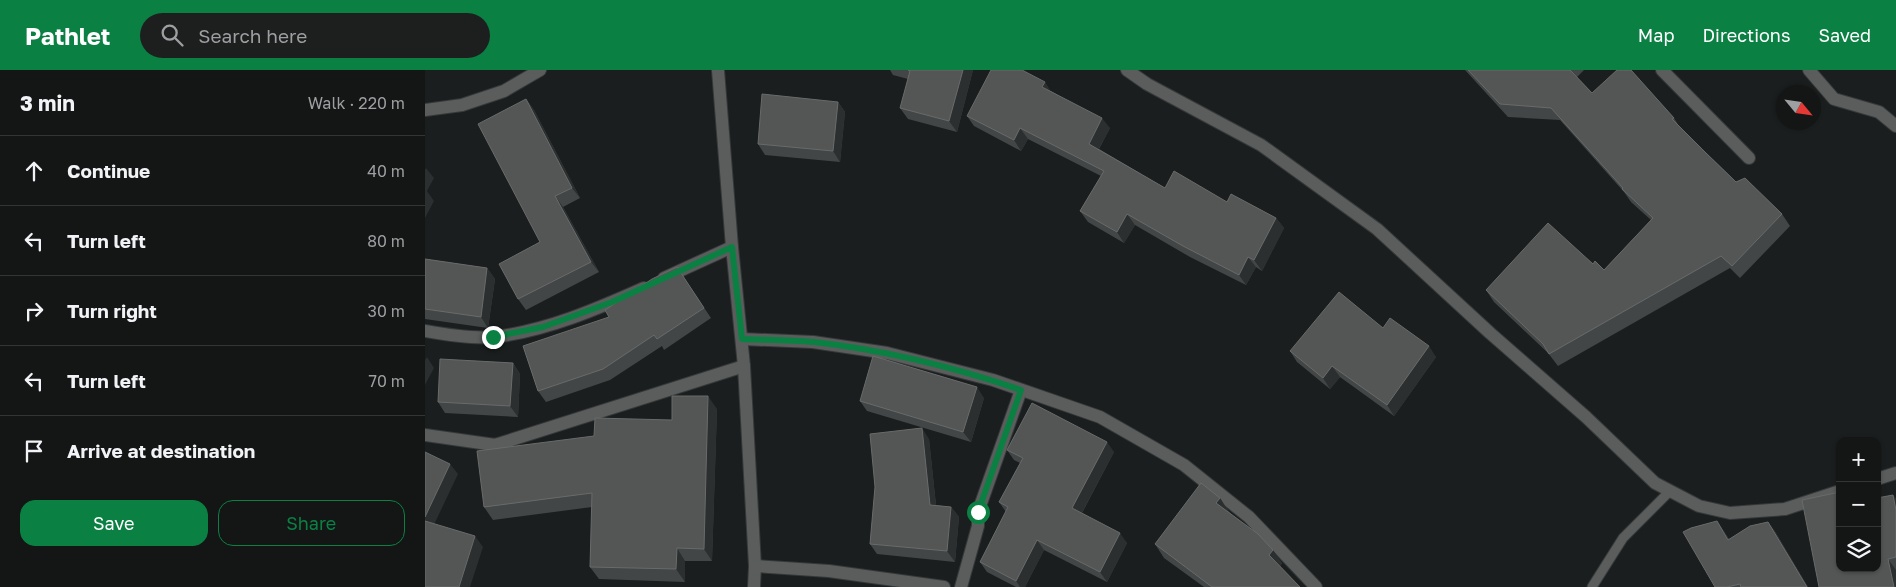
<!DOCTYPE html>
<html lang="en">
<head>
<meta charset="utf-8">
<style>
  body { margin:0; font-family:"Golos Text",sans-serif; background:#1d1f1f; color:#f1f3f6 }
  .controls { position:absolute; right:15px; bottom:15px; display:grid; overflow:hidden; border-radius:10px; box-shadow:0 1px 4px #0004 }
  .controls button { width:45px; height:45px; display:grid; place-items:center; padding:0; border:0; border-bottom:1px solid #333535; background:#141616; color:#f1f3f6; font:25px sans-serif }
  .compass { position:absolute; left:1351px; top:15px; width:45px; height:45px; border-radius:50%; background:#141616; box-shadow:0 1px 4px #0004; rotate:119deg }
  .stop { position:absolute; width:15px; height:15px; margin:-11px; border:4px solid #0b8043; border-radius:50%; background:#fff }
  .stop.end { background:#0b8043; border-color:#fff; box-shadow:0 1px 5px #0008 }
  .list { margin:0; padding:0; list-style:none }
  h2 { display:flex; justify-content:space-between; align-items:center; height:65px; margin:0; padding:0 20px; font-size:21px }
  h2 small { font-size:16px; font-weight:400; color:#9d9fa1 }
  .list li { display:grid; grid-template-columns:32px 1fr auto; gap:15px; align-items:center; box-sizing:border-box; height:70px; padding:0 20px; border-top:1px solid #333535 }
  .list b { display:block; font-size:19px; white-space:nowrap }
  .list em { font-size:16px; font-style:normal; color:#9d9fa1 }
  .actions { display:flex; gap:10px; padding:15px 20px }
  .actions a { flex:1; padding:11px 0; border:1px solid #0b8043; border-radius:15px; text-align:center; font-size:18px; color:#0b8043 }
  .actions .main { background:#0b8043; color:#fff }
  .icon { flex:none; width:28px; height:28px; fill:none; stroke:currentColor; stroke-width:2; stroke-linecap:round; stroke-linejoin:round }
  .map { position:relative; flex:none; width:1471px; height:517px; overflow:hidden }
  header { display:flex; align-items:center; gap:30px; box-sizing:border-box; height:70px; padding:0 25px; background:#0b8043; color:#fff }
  header strong { font-size:24px }
  nav { display:flex; gap:28px; margin-inline-start:auto; font-size:18px }
  .search { width:350px; height:45px; background:#1d1f1f; display:flex; align-items:center; gap:12px; box-sizing:border-box; padding:0 18px; border-radius:28px; color:#9d9fa1; font-size:19px }
  main { display:flex }
  aside { flex:1; background:#141616 }
  .map>svg:first-child { display:block }
</style>
</head>
<body>
<header>
<strong>Pathlet</strong>
<div class="search"><svg class="icon" aria-label="search" viewBox="0 0 24 24"><circle cx="10" cy="10" r="6"/><path d="M15 15l6 6"/></svg>Search here</div>
<nav><a>Map</a><a>Directions</a><a>Saved</a></nav>
</header>
<main>
<aside>
<h2>3 min<small>Walk · 220 m</small></h2>
<ul class="list">
<li><svg class="icon" aria-label="ahead" viewBox="0 0 24 24"><path d="M12 20V5M6 11l6-6 6 6"/></svg><div><b>Continue</b></div><em>40 m</em></li>
<li><svg class="icon" aria-label="left" viewBox="0 0 24 24"><path d="M17 20v-9H6M10 6l-5 5 5 5"/></svg><div><b>Turn left</b></div><em>80 m</em></li>
<li><svg class="icon" aria-label="right" viewBox="0 0 24 24"><path d="M7 20v-9h11M14 6l5 5-5 5"/></svg><div><b>Turn right</b></div><em>30 m</em></li>
<li><svg class="icon" aria-label="left" viewBox="0 0 24 24"><path d="M17 20v-9H6M10 6l-5 5 5 5"/></svg><div><b>Turn left</b></div><em>70 m</em></li>
<li><svg class="icon" aria-label="arrive" viewBox="0 0 24 24"><path d="M6 21V4h12l-3 4 3 4H6"/></svg><div><b>Arrive at destination</b></div></li>
</ul>
<div class="actions"><a class="main">Save</a><a>Share</a></div>
</aside>
<div class="map">
<svg width="1471" height="517" viewBox="0 0 1471 517">
  <rect width="100%" height="100%" fill="#1b1e1e"/>
  <g fill="none" stroke-linecap="round" stroke-linejoin="round">
    <g stroke="#363939" stroke-width="11">
      <polyline id="service" points="1167,517 1198,468 1245,421"/>
    </g>
    <g stroke="#363939" stroke-width="14">
      <g id="minor">
        <polyline points="702,0 722,14 836,75 952,159 1065,263 1161,347 1230,413 1274,436 1305,443 1360,439 1415,421"/>
        <polyline points="1237,0 1324,88"/>
        <polyline points="1384,0 1409,29 1454,42 1471,56"/>
        <polyline points="0,40 37,35 79,21 115,0"/>
        <polyline points="239,208 307,177"/>
        <path d="M0,261C22,265 47,269 69,267C121,261 172,239 219,218"/>
        <polyline points="317,269 388,272 462,283 568,310 675,347 759,395 824,447 891,517"/>
        <polyline points="0,365 70,375 319,296"/>
        <polyline points="1452,409 1471,403"/>
        <polyline points="330,496 404,501 519,517"/>
        <polyline points="536,517 553,456 553,442 596,320"/>
      </g>
    </g>
    <g stroke="#363939" stroke-width="14">
      <polyline id="tertiary" points="293,0 307,177 319,296 330,496 329,517"/>
    </g>
    <use href="#service" stroke="#5b5d5d" stroke-width="9"/>
    <use href="#minor" stroke="#5b5d5d" stroke-width="12"/>
    <use href="#tertiary" stroke="#5b5d5d" stroke-width="12"/>
  </g>
  <g fill="#434646">
    <polygon points="465,0 548,0 532,62 483,49 475,38 483,9 468,5"/>
    <polygon points="1040,0 1159,0 1152,7 1167,23 1249,48 1254,56 1311,112 1357,144 1365,156 1315,208 1305,198 1133,296 1123,283 1069,232 1061,220 1168,194 1179,200 1226,150 1206,132 1199,122 1135,50 1083,47"/>
    <polygon points="626,21 685,58 674,79 740,118 802,132 851,148 859,158 837,201 831,197 821,215 765,187 710,155 699,173 663,152 655,141 676,106 603,69 596,81 549,56 542,46"/>
    <polygon points="101,29 109,40 155,128 138,137 174,202 101,240 93,229 115,172"/>
    <polygon points="413,32 420,42 415,92 340,85 333,74"/>
    <polygon points="0,189 62,198 70,209 63,258 0,249"/>
    <polygon points="252,197 286,248 239,280 237,276 185,310 121,332 113,321"/>
    <polygon points="958,258 1011,287 969,346 915,307 905,319 872,292 865,281"/>
    <polygon points="88,293 95,304 93,347 20,343 13,332"/>
    <polygon points="559,328 546,372 442,341 435,331"/>
    <polygon points="292,339 287,491 260,491 260,512 174,509 165,497 167,437 68,450 59,437 247,350"/>
    <polygon points="504,369 511,435 526,437 534,447 530,492 452,484 445,474 450,417"/>
    <polygon points="582,380 689,382 657,443 702,473 682,512 619,480 600,517 591,517 562,502 555,492 581,442 574,432 595,393 589,390"/>
    <polygon points="1468,425 1471,429 1471,517 1415,498"/>
    <polygon points="795,428 804,442 857,493 855,496 875,517 779,517 739,488 730,474"/>
    <polygon points="1292,451 1304,469 1343,452 1351,463 1383,517 1290,517"/>
  </g>
  <g fill="#2c2f2f">
    <polygon points="538,0 548,0 532,62 524,51"/>
    <polygon points="620,12 627,23 617,17"/>
    <polygon points="101,29 109,40 155,128 147,118"/>
    <polygon points="413,32 420,42 415,92 408,81"/>
    <polygon points="677,48 685,58 671,84 664,74"/>
    <polygon points="595,58 603,69 596,81 589,70"/>
    <polygon points="1,98 9,108 2,121 9,131 0,148 0,100"/>
    <polygon points="130,126 138,137 174,202 166,192"/>
    <polygon points="702,144 710,155 699,173 692,162"/>
    <polygon points="851,148 859,158 837,201 829,190"/>
    <polygon points="823,187 831,197 821,215 814,205"/>
    <polygon points="62,198 70,209 63,258 56,247"/>
    <polygon points="1004,276 1011,287 969,346 962,335"/>
    <polygon points="2,287 9,298 0,315 0,290"/>
    <polygon points="88,293 95,304 93,347 85,336"/>
    <polygon points="907,296 915,307 905,319 898,308"/>
    <polygon points="552,317 559,328 546,372 538,362"/>
    <polygon points="283,326 292,339 287,491 279,479"/>
    <polygon points="497,358 504,369 512,445 505,435"/>
    <polygon points="682,372 689,382 654,448 647,438"/>
    <polygon points="25,394 33,404 6,461 0,453 0,447"/>
    <polygon points="1468,425 1471,429 1471,440"/>
    <polygon points="795,428 804,442 801,446 791,433"/>
    <polygon points="526,437 534,447 530,492 522,481"/>
    <polygon points="1292,451 1300,463 1311,481 1303,470"/>
    <polygon points="1343,452 1351,463 1383,517 1382,517"/>
    <polygon points="695,463 702,473 682,512 675,502"/>
    <polygon points="50,466 58,477 45,517 34,517"/>
    <polygon points="612,470 619,480 600,517 595,517 591,511"/>
    <polygon points="252,478 260,491 260,512 251,499"/>
    <polygon points="848,480 857,493 853,498 844,485"/>
    <polygon points="1463,489 1471,500 1471,517 1469,517"/>
  </g>
  <g fill="#545656" stroke="#696b6b">
    <polygon points="483,0 538,0 524,51 475,38 485,1"/>
    <polygon points="566,0 597,0 620,12 617,17 677,48 664,74 740,118 749,101 802,132 806,124 851,148 829,190 823,187 814,205 758,176 702,144 692,162 655,141 679,101 595,58 589,70 542,46"/>
    <polygon points="1043,0 1145,0 1167,23 1192,0 1206,0 1249,48 1247,49 1281,83 1311,112 1320,108 1357,144 1307,196 1296,186 1124,284 1118,274 1061,220 1123,153 1168,194 1170,191 1179,200 1228,148 1197,119 1198,118 1126,38 1075,34"/>
    <polygon points="337,24 413,32 408,81 333,74"/>
    <polygon points="101,29 147,118 130,126 166,192 93,229 74,194 115,172 53,54"/>
    <polygon points="0,189 62,198 56,247 0,239"/>
    <polygon points="252,197 279,238 232,269 229,265 178,299 113,321 98,276 184,247 180,240 227,209"/>
    <polygon points="914,222 958,258 965,248 1004,276 962,335 907,296 898,308 865,281"/>
    <polygon points="448,286 552,317 538,362 435,331"/>
    <polygon points="15,289 88,293 85,336 13,332"/>
    <polygon points="247,326 283,326 279,479 252,478 251,499 165,497 167,423 59,437 52,381 169,366 170,348 247,350"/>
    <polygon points="607,333 682,372 647,438 695,463 675,502 612,470 591,511 555,492 583,437 574,432 598,388 582,380"/>
    <polygon points="497,358 505,435 526,437 522,481 445,474 450,417 445,364"/>
    <polygon points="0,382 25,394 0,447"/>
    <polygon points="776,413 795,428 791,433 833,464 848,480 844,485 875,517 787,517 730,474"/>
    <polygon points="1415,422 1415,498 1452,498 1452,428 1468,425 1471,440 1471,487 1463,489 1469,517 1394,517 1377,430"/>
    <polygon points="0,451 50,466 34,517 0,517"/>
    <polygon points="1292,451 1303,470 1325,456 1343,452 1382,517 1316,517 1315,514 1302,517 1290,517 1258,462 1266,458"/>
  </g>
  <g fill="none" stroke-linecap="round" stroke-linejoin="round">
    <path stroke="#0b8043" stroke-width="6" d="M68,267L118,257L187,232L307,177L317,269C341,270 365,270 389,272C459,280 529,297 596,320L553,442"/>
  </g>
</svg>
<div class="controls">
<button>+</button>
<button>−</button>
<button><svg class="icon" aria-label="layers" viewBox="0 0 24 24"><path d="M12 4l9 5-9 5-9-5zM3 14l9 5 9-5"/></svg></button>
</div>
<svg class="compass" viewBox="-18 -18 36 36"><path d="M0-13l5 13h-10z" fill="#e53935"/><path d="M0 13l5-13h-10z" fill="#9d9fa1"/></svg>
<div class="stop" style="left:553px;top:442px"></div>
<div class="stop end" style="left:68px;top:267px"></div>
</div>
</main>
</body>
</html>
